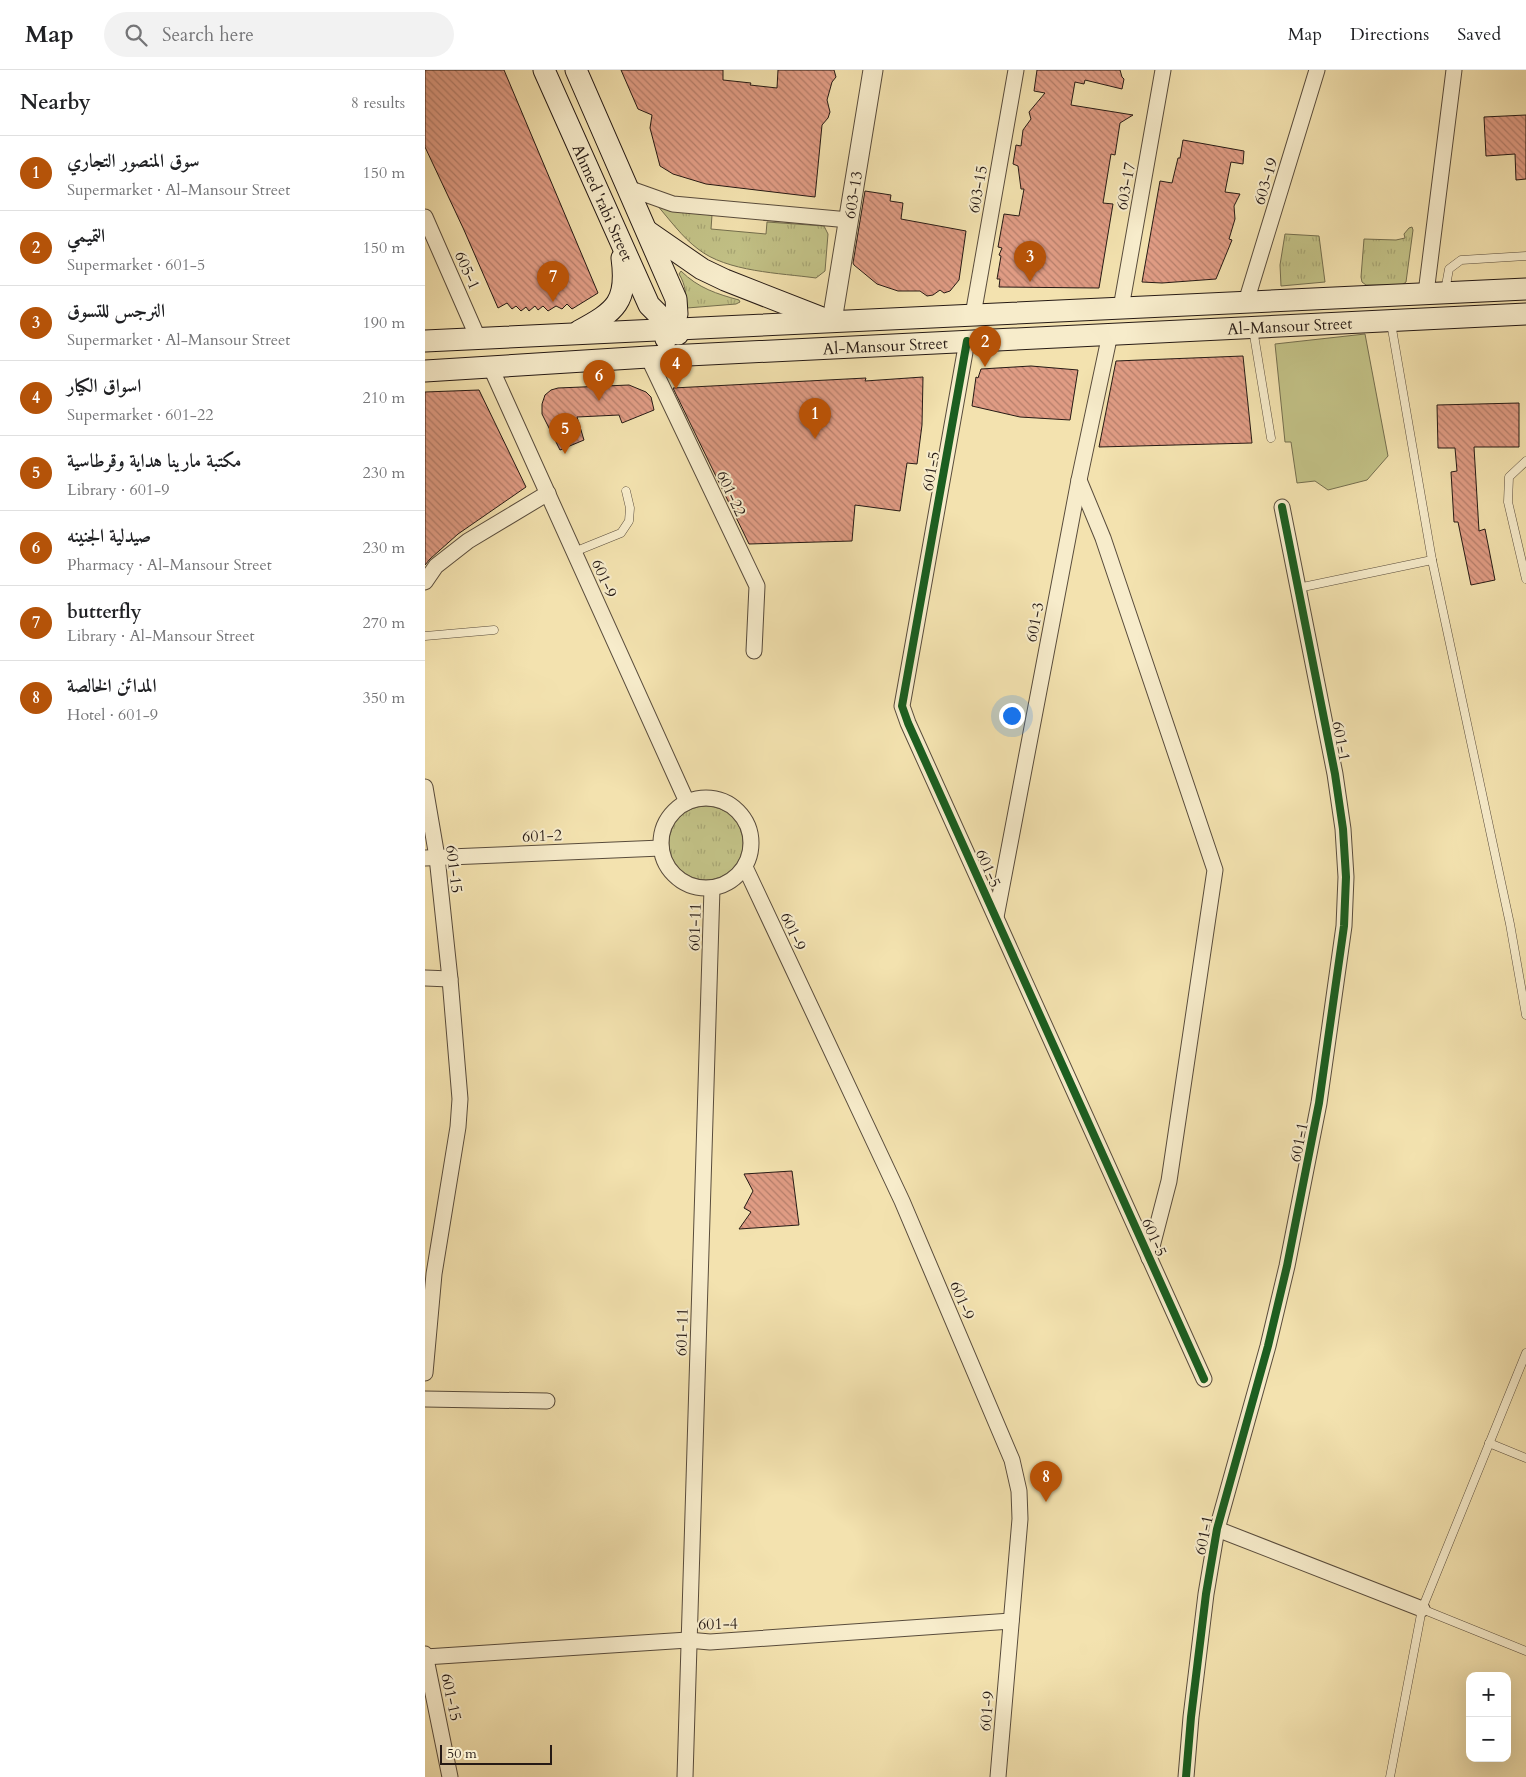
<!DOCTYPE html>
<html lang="en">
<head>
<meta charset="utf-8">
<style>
  body { margin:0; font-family:Cardo,Amiri,serif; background:#f2f2f2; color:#202124 }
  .controls { position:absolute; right:15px; bottom:15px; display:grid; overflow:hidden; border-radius:10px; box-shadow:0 5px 20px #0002 }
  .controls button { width:45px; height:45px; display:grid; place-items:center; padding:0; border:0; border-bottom:1px solid #e0e0e0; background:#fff; color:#202124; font:25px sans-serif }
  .scale { position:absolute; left:15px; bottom:12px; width:112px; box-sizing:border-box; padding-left:5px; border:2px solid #261a15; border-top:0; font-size:14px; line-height:18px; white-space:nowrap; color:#261a15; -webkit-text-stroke:4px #f7eccb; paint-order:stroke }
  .you { position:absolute; left:586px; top:645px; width:18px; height:18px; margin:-12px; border:4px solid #fff; border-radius:50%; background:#1a73e8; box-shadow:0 0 0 8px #1a73e833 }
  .badge { display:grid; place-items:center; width:32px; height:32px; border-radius:50%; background:#b45309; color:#fff; font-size:16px; font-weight:700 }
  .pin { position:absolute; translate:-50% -41px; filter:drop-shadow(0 1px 2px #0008) }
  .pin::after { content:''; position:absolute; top:26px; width:18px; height:15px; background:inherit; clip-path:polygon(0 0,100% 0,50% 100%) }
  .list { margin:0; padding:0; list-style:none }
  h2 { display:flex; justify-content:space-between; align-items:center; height:65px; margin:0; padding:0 20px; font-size:21px }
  h2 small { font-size:16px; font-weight:400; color:#757577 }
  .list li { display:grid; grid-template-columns:32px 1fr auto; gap:15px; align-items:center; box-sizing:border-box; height:75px; padding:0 20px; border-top:1px solid #e0e0e0 }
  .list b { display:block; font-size:19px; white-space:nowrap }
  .list p { margin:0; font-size:16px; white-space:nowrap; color:#757577 }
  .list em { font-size:16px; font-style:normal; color:#757577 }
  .icon { flex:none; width:28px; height:28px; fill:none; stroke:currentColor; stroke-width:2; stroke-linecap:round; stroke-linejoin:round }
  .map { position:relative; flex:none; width:1101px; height:1707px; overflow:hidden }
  header { display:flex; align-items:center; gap:30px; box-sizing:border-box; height:70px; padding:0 25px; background:#fff; border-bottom:1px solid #e0e0e0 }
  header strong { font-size:24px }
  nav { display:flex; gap:28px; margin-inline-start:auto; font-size:18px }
  .search { width:350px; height:45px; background:#f2f2f2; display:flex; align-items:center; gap:12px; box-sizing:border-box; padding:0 18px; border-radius:28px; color:#757577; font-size:19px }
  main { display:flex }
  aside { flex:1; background:#fff }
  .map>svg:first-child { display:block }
</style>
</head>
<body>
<header>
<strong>Map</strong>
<div class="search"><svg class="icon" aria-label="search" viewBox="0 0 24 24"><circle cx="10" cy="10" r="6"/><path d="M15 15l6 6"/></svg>Search here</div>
<nav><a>Map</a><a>Directions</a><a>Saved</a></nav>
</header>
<main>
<aside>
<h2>Nearby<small>8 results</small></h2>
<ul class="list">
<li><span class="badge">1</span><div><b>سوق المنصور التجاري</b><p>Supermarket · Al-Mansour Street</p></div><em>150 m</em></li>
<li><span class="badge">2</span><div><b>التميمي</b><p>Supermarket · 601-5</p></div><em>150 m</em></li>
<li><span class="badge">3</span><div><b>النرجس للتسوق</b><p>Supermarket · Al-Mansour Street</p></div><em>190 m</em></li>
<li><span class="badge">4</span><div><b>اسواق الكيار</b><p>Supermarket · 601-22</p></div><em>210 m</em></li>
<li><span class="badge">5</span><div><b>مكتبة مارينا هداية وقرطاسية</b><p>Library · 601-9</p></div><em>230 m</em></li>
<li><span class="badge">6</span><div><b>صيدلية الجنينه</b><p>Pharmacy · Al-Mansour Street</p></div><em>230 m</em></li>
<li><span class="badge">7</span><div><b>butterfly</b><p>Library · Al-Mansour Street</p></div><em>270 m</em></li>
<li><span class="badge">8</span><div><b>المدائن الخالصة</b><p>Hotel · 601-9</p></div><em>350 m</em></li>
</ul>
</aside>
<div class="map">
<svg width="1101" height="1707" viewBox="0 0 1101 1707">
  <defs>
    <pattern id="grass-tufts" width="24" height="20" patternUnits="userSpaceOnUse" patternTransform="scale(1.25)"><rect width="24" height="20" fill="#c2c186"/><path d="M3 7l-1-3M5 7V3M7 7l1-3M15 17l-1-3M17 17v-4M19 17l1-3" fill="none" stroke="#a7a573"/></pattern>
    <pattern id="building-back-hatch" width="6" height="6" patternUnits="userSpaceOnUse" patternTransform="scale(1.25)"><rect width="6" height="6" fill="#e09c84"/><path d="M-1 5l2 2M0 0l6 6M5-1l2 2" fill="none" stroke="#b57e6b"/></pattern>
  </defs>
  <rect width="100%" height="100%" fill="#f3e2af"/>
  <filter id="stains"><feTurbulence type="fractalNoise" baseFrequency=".004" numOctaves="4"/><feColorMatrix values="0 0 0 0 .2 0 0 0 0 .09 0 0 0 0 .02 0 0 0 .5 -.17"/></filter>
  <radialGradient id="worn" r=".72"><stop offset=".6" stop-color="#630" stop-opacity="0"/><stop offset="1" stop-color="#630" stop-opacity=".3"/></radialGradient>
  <g fill="url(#grass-tufts)" stroke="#746e4e">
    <path d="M231,134L245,141L287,145L286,159L341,164L342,152L399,156L403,164L400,201L391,208C355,203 302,202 273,179C257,167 245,150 231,134Z"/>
    <polygon points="987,157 988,160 981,212 977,215 941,215 937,212 936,207 939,169 971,170 980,168 979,164 984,158"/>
    <polygon points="860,164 894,166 900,212 856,216 855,195"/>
    <path d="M256,201C273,218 292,224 314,230L315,232L311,234L262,238C261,226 261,215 254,204Z"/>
    <circle cx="281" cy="773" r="37"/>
  </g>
  <polygon fill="#c2c186" stroke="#746e4e" points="940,264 963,386 942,410 903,420 890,411 872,413 866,372 860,372 850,274"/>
  <g fill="url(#building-back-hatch)" stroke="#261a15">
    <polygon points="0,0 79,0 173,223 147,239 142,234 137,239 131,236 123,241 118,236 113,240 110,236 104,241 101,237 96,241 91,236 87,239 82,233 73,238 39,160 0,77"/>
    <polygon points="196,0 298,0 298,10 326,13 325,15 352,18 353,0 409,0 411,7 407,12 402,30 405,42 403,48 397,55 390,127 281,114 248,104 235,96 225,58 227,45 213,39"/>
    <polygon points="612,0 695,0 697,7 699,9 697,19 660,10 659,14 650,12 646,35 708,45 695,53 690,85 686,84 678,133 688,134 674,218 574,217 575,209 572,209 576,186 574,185 577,178 573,177 579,144 594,146 599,119 596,119 593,96 588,94 591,75 596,76 598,60 606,49 604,42 620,23 609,21"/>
    <polygon points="1101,45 1101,109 1091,110 1090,84 1061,86 1059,47"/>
    <polygon points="758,70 819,81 818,94 806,92 800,122 815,124 809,136 810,149 804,169 807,170 791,209 737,213 717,212 735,111 747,113 753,88 755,88"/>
    <polygon points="440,121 466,125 465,131 478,133 476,149 541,161 534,210 525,221 519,223 515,220 508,225 502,226 495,221 473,221 452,214 429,195 428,193"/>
    <polygon points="818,286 827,373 674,377 691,291"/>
    <polygon points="606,296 653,300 645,350 595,347 547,336 551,307 553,308 556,299"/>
    <polygon points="498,307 497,355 492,394 482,393 475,441 430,435 427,471 324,474 248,318 441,308 440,311"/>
    <polygon points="204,315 221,322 226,327 229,340 197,353 194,345 152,347 159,370 135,380 117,344 117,334 120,325 126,320 133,318"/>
    <polygon points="54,320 101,417 33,464 5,489 0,495 0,322"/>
    <polygon points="1094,333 1094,377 1049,377 1054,461 1060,459 1070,510 1046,515 1033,452 1029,452 1026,402 1032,401 1030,378 1013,378 1012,335"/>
    <polygon points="367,1101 374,1155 314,1159 326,1142 319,1138 328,1121 319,1104"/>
  </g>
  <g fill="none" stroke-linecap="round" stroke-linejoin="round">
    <g stroke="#594c3c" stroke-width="9">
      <g id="service">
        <polyline points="1020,221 1024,199 1036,190 1101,186"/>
        <polyline points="966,253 1007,490 1085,854 1101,945"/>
        <polyline points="828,259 846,368"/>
        <polyline points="1101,391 1084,407 1083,432 1101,509"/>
        <polyline points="149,482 196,463 204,451 205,438 201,421"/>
        <polyline points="873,518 1007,490"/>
        <polyline points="0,566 69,560"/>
        <polyline points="1064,1373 1101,1388"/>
        <polyline points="997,1539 1101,1581"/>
        <polyline points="965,1707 997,1539 1101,1283"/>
      </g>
    </g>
    <g stroke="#594c3c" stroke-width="17">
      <g id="minor">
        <polyline points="203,118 248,134 424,150"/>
        <polyline points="0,147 53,268"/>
        <polyline points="1001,223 1029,0"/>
        <polyline points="821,232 892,0"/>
        <polyline points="696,238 738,0"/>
        <polyline points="548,245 591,0"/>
        <polyline points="542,271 477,636 483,653 779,1309"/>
        <polyline points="223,287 332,516 329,581"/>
        <polyline points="66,298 262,732"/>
        <polyline points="654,410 678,468 790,800 744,1111 724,1188"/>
        <polyline points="0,512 11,496 43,471 123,423"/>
        <polyline points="0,717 12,787 25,909 35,1029 33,1057 9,1204 0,1303"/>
        <circle cx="281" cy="773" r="45"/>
        <polyline points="0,788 236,778"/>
        <polyline points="320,797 477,1131 587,1390 594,1421 595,1449 573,1707"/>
        <polyline points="571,847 654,410 685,264"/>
        <polyline points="0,908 25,909"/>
        <polyline points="0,1329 122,1331"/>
        <polyline points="792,1459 997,1539"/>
        <polyline points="0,1584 25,1707"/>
        <polyline points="0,1587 263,1570 285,1572 586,1551"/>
        <polyline points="260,1707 287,818"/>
        <polyline points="761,1707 766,1647 781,1524 792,1459 843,1276 862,1196 894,1033 919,856 921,807 918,759 910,704 857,437"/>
      </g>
    </g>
    <g stroke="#594c3c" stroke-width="21">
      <g id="tertiary">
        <path id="s1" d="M407,251L448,0"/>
      </g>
    </g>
    <g stroke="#261a15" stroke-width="23">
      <g id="secondary">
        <path id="s2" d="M119,0L224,235L253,264"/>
        <polyline points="151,0 251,229 252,244 241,269"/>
        <polyline points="222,161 277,199 300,210 397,248"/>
        <path d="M154,261C191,241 203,232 197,188"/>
        <polyline points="0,271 1101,219"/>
        <path id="s3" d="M0,301L223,287L1101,244"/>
      </g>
    </g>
    <use href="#service" stroke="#f7eccb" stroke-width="8"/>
    <use href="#minor" stroke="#f7eccb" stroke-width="15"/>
    <use href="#tertiary" stroke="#f7eccb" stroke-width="19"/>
    <use href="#secondary" stroke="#f7eccb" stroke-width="21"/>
    <g stroke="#f7eccb" stroke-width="11">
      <g id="cycleway">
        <polyline points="542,271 477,636 483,653 779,1309"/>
        <polyline points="761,1707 766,1647 781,1524 792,1459 843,1276 862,1196 894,1033 919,856 921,807 918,759 910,704 857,437"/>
      </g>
    </g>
    <use href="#cycleway" stroke="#1b5e20" stroke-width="8"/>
  </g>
  <g text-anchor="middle" stroke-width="4" stroke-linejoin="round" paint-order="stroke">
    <g font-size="16" fill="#261a15" stroke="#f7eccb">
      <text transform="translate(840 111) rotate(-73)" y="6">603-19</text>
      <text transform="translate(700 116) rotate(-80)" y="6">603-17</text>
      <text transform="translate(552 119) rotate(-80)" y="6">603-15</text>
      <text dy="6" stroke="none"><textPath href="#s1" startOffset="128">603-13</textPath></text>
      <text dy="6" stroke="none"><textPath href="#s2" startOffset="145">Ahmed 'rabi Street</textPath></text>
      <text transform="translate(43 200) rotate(66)" y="6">605-1</text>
      <text dy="6" stroke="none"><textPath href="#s3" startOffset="866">Al-Mansour Street</textPath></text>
      <text dy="6" stroke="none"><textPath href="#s3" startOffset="461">Al-Mansour Street</textPath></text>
      <text transform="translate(505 401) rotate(-80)" y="6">601-5</text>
      <text transform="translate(307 423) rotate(65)" y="6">601-22</text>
      <text transform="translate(180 508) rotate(66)" y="6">601-9</text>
      <text transform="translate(609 552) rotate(-79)" y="6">601-3</text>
      <text transform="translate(917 671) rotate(79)" y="6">601-1</text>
      <text transform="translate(117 765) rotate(-2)" y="6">601-2</text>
      <text transform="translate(564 798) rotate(66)" y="6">601-5</text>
      <text transform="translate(30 799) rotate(83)" y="6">601-15</text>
      <text transform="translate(269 857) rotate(-88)" y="6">601-11</text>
      <text transform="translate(369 861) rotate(65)" y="6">601-9</text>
      <text transform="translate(873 1072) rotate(-79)" y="6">601-1</text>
      <text transform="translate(730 1167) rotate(66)" y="6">601-5</text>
      <text transform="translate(538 1230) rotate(67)" y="6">601-9</text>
      <text transform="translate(256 1262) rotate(-88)" y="6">601-11</text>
      <text transform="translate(778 1465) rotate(-78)" y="6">601-1</text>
      <text transform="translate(293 1553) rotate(-1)" y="6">601-4</text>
      <text transform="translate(27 1627) rotate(78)" y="6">601-15</text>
      <text transform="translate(561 1641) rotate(-85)" y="6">601-9</text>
    </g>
  </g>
  <rect width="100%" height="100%" filter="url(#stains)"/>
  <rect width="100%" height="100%" fill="url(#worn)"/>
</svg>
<div class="controls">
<button>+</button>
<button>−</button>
</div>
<div class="scale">50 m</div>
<div class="you"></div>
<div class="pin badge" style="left:390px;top:369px">1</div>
<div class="pin badge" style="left:560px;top:297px">2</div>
<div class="pin badge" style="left:605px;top:212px">3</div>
<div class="pin badge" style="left:251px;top:319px">4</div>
<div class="pin badge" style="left:140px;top:384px">5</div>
<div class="pin badge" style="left:174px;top:331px">6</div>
<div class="pin badge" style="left:128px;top:232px">7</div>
<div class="pin badge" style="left:621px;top:1432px">8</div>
</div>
</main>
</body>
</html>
